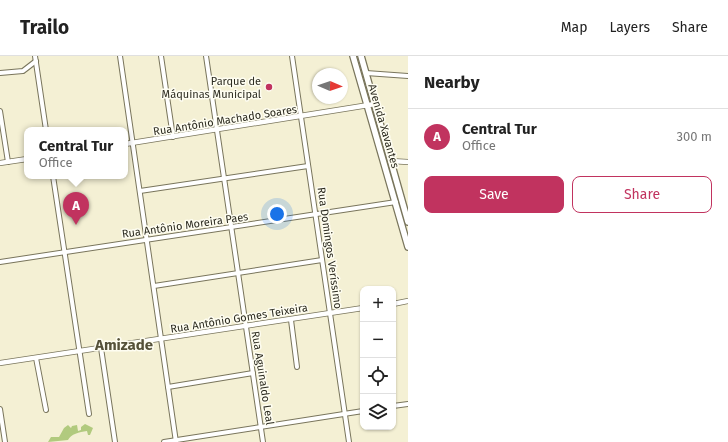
<!DOCTYPE html>
<html lang="en">
<head>
<meta charset="utf-8">
<style>
  body { margin:0; font-family:"Fira Sans",sans-serif; background:#f6f6f6; color:#222 }
  .controls { position:absolute; right:12px; bottom:12px; display:grid; overflow:hidden; border-radius:8px; box-shadow:0 1px 3px #0004 }
  .controls button { width:36px; height:36px; display:grid; place-items:center; padding:0; border:0; border-bottom:1px solid #e0e0e0; background:#fff; color:#222; font:20px sans-serif }
  .compass { position:absolute; left:312px; top:12px; width:36px; height:36px; border-radius:50%; background:#fff; box-shadow:0 1px 3px #0004; rotate:92deg }
  .you { position:absolute; left:277px; top:158px; width:14px; height:14px; margin:-10px; border:3px solid #fff; border-radius:50%; background:#1a73e8; box-shadow:0 0 0 6px #1a73e833 }
  .badge { display:grid; place-items:center; width:26px; height:26px; border-radius:50%; background:#c1335f; color:#fff; font-size:13px; font-weight:700 }
  .pin { position:absolute; translate:-50% -33px; filter:drop-shadow(0 1px 2px #0008) }
  .pin::after { content:''; position:absolute; top:21px; width:14px; height:12px; background:inherit; clip-path:polygon(0 0,100% 0,50% 100%) }
  .popup { position:absolute; left:24px; top:71px; width:104px; height:52px; box-sizing:border-box; display:grid; place-content:center; border-radius:8px; background:#fff; filter:drop-shadow(0 1px 3px #0005); font-size:13px; white-space:nowrap; color:#767676 }
  .popup b { font-size:15px; color:#222 }
  .popup::after { content:''; position:absolute; left:50%; top:100%; margin-left:-8px; border:8px solid transparent; border-top-color:#fff }
  .list { margin:0; padding:0; list-style:none }
  h2 { display:flex; justify-content:space-between; align-items:center; height:52px; margin:0; padding:0 16px; font-size:17px }
  h2 small { font-size:13px; font-weight:400; color:#767676 }
  .list li { display:grid; grid-template-columns:26px 1fr auto; gap:12px; align-items:center; box-sizing:border-box; height:56px; padding:0 16px; border-top:1px solid #e0e0e0 }
  .list b { display:block; font-size:15px; white-space:nowrap }
  .list p { margin:0; font-size:13px; white-space:nowrap; color:#767676 }
  .list em { font-size:13px; font-style:normal; color:#767676 }
  .actions { display:flex; gap:8px; padding:12px 16px }
  .actions a { flex:1; padding:9px 0; border:1px solid #c1335f; border-radius:8px; text-align:center; font-size:14px; color:#c1335f }
  .actions .main { background:#c1335f; color:#fff }
  .icon { flex:none; width:22px; height:22px; fill:none; stroke:currentColor; stroke-width:2; stroke-linecap:round; stroke-linejoin:round }
  .map { position:relative; flex:none; width:408px; height:386px; overflow:hidden }
  header { display:flex; align-items:center; gap:24px; box-sizing:border-box; height:56px; padding:0 20px; background:#fff; border-bottom:1px solid #e0e0e0 }
  header strong { font-size:19px }
  nav { display:flex; gap:22px; margin-inline-start:auto; font-size:14px }
  main { display:flex }
  aside { flex:1; background:#fff }
  .map>svg:first-child { display:block }
</style>
</head>
<body>
<header>
<strong>Trailo</strong>
<nav><a>Map</a><a>Layers</a><a>Share</a></nav>
</header>
<main>
<div class="map">
<svg width="408" height="386" viewBox="0 0 408 386">
  <rect width="100%" height="100%" fill="#f4f0d4"/>
  <path fill="#b1ca7e" d="M85,368L93,372L90,379H88L87,375C79,376 71,378 68,384L48,386L51,381H59L64,372L68,369L71,372L72,370L77,369L78,375L81,374V371Z"/>
  <g fill="none" stroke-linecap="round" stroke-linejoin="round">
    <g stroke="#79755c" stroke-width="6">
      <g id="minor">
        <polyline points="35,0 46,74"/>
        <polyline points="120,0 176,386"/>
        <polyline points="161,0 173,81"/>
        <polyline points="206,0 263,386"/>
        <polyline points="292,0 349,386"/>
        <polyline points="0,17 23,15 36,5"/>
        <polyline points="366,17 408,20"/>
        <polyline points="0,55 8,106"/>
        <polyline points="53,120 89,358"/>
        <polyline points="140,135 308,110"/>
        <polyline points="0,206 396,146"/>
        <polyline points="154,230 322,204"/>
        <polyline points="291,264 297,311"/>
        <polyline points="101,292 115,386"/>
        <polyline points="36,302 46,354"/>
        <polyline points="168,331 253,317"/>
        <polyline points="393,350 408,348"/>
        <polyline points="0,353 5,386"/>
        <polyline points="164,386 363,355"/>
      </g>
    </g>
    <g stroke="#79755c" stroke-width="6">
      <g id="tertiary">
        <polyline points="125,88 375,48"/>
        <polyline points="391,105 408,106"/>
        <polyline points="0,107 27,103"/>
        <polyline points="393,248 408,245"/>
        <polyline points="0,307 363,252"/>
      </g>
    </g>
    <g stroke="#79755c" stroke-width="8">
      <g id="secondary">
        <polyline points="353,0 408,191"/>
        <polyline points="361,0 408,166"/>
      </g>
    </g>
    <use href="#minor" stroke="#fff" stroke-width="4"/>
    <use href="#tertiary" stroke="#fff" stroke-width="4.5"/>
    <use href="#secondary" stroke="#fff" stroke-width="5.5"/>
  </g>
  <circle fill="#c1335f" stroke="#fefdf1" stroke-width="1.5" cx="269" cy="31" r="4"/>
  <g text-anchor="middle" stroke-width="3" stroke-linejoin="round" paint-order="stroke">
    <g font-size="11" fill="#2c2b20" stroke="#fefdf1" text-anchor="end">
      <text x="261" y="29">Parque de<tspan x="261" dy="13">Máquinas Municipal</tspan></text>
    </g>
    <g font-size="11" fill="#2c2b20" stroke="#fefdf1">
      <text transform="translate(225 64) rotate(-9)" y="4">Rua Antônio Machado Soares</text>
      <text transform="translate(384 70) rotate(74)" y="4">Avenida Xavantes</text>
      <text transform="translate(185 169) rotate(-8)" y="4">Rua Antônio Moreira Paes</text>
      <text transform="translate(330 192) rotate(82)" y="4">Rua Domingos Veríssimo</text>
      <text transform="translate(239 262) rotate(-9)" y="4">Rua Antônio Gomes Teixeira</text>
      <text transform="translate(263 322) rotate(81)" y="4">Rua Aguinaldo Leal</text>
    </g>
    <g font-size="15" font-weight="bold" fill="#555139" stroke="#fefdf1">
      <text x="124" y="294">Amizade</text>
    </g>
  </g>
</svg>
<div class="controls">
<button>+</button>
<button>−</button>
<button><svg class="icon" aria-label="locate" viewBox="0 0 24 24"><circle cx="12" cy="12" r="6"/><path d="M12 2v4M12 18v4M2 12h4M18 12h4"/></svg></button>
<button><svg class="icon" aria-label="layers" viewBox="0 0 24 24"><path d="M12 4l9 5-9 5-9-5zM3 14l9 5 9-5"/></svg></button>
</div>
<svg class="compass" viewBox="-18 -18 36 36"><path d="M0-13l5 13h-10z" fill="#e53935"/><path d="M0 13l5-13h-10z" fill="#767676"/></svg>
<div class="you"></div>
<div class="pin badge" style="left:76px;top:169px">A</div>
<div class="popup"><b>Central Tur</b>Office</div>
</div>
<aside>
<h2>Nearby<small></small></h2>
<ul class="list">
<li><span class="badge">A</span><div><b>Central Tur</b><p>Office</p></div><em>300 m</em></li>
</ul>
<div class="actions"><a class="main">Save</a><a>Share</a></div>
</aside>
</main>
</body>
</html>
